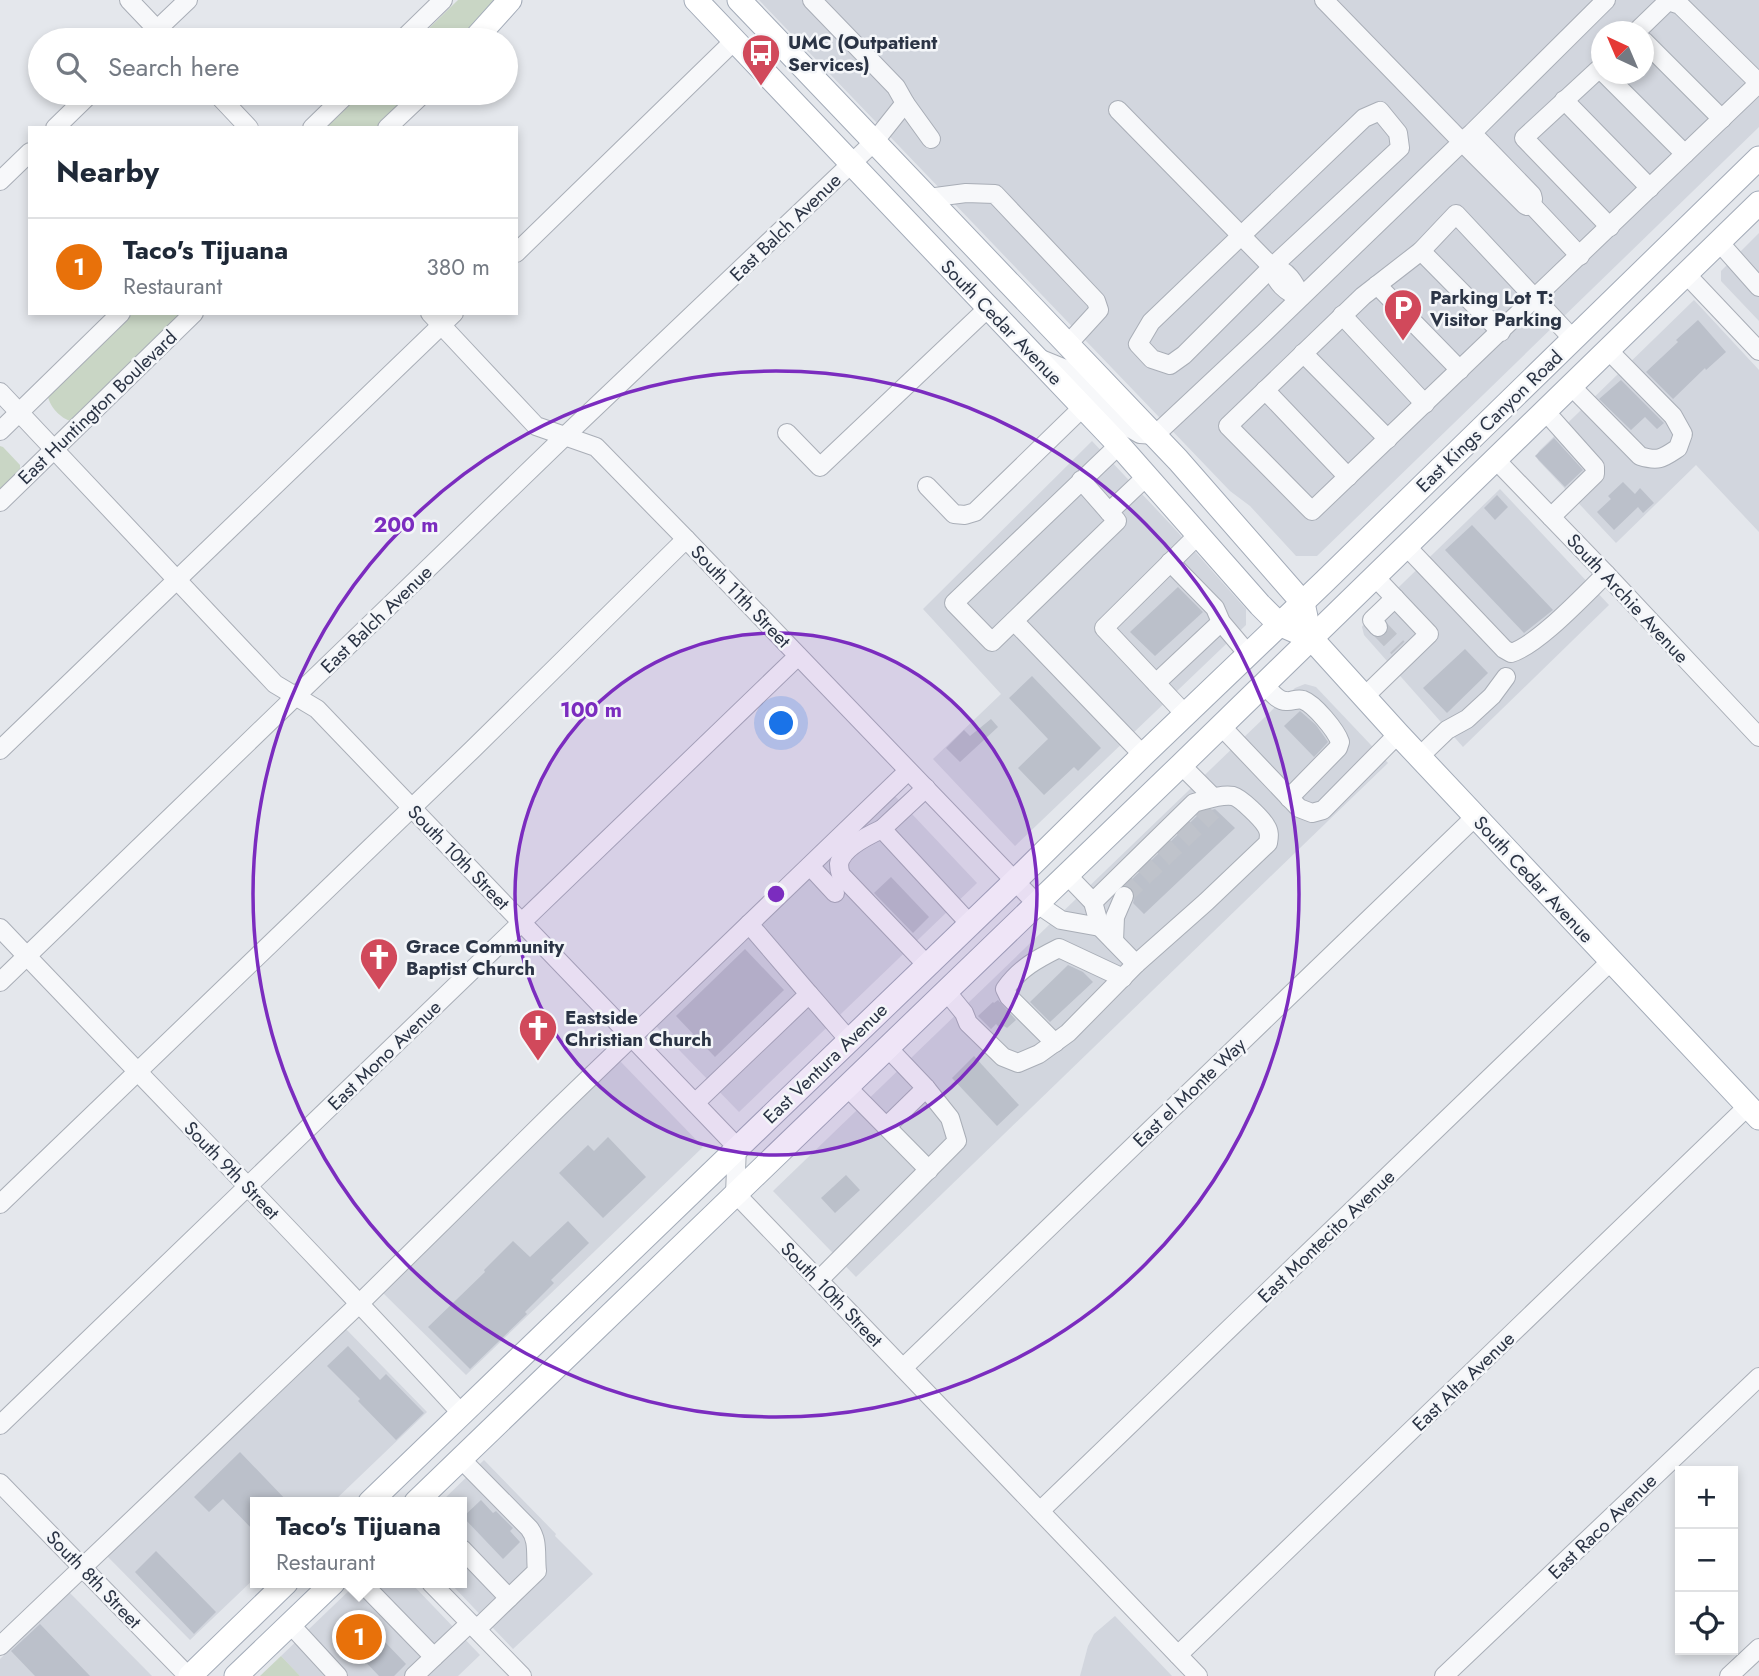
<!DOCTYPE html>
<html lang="en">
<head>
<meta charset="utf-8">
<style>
  body { margin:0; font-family:Jost,sans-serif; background:#f2f2f3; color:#1f2937 }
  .controls { position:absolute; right:21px; bottom:21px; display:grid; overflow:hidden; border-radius:0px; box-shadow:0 4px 10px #0003 }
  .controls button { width:63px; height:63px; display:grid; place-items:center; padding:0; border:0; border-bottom:2px solid #e0e1e3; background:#fff; color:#1f2937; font:35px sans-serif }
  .compass { position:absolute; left:1591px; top:21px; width:63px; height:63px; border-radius:50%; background:#fff; box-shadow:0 4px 10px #0003; rotate:316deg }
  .you { position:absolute; left:782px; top:724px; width:24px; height:24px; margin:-18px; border:5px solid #fff; border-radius:50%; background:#1a73e8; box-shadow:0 0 0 10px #1a73e833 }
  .badge { display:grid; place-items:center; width:46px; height:46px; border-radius:50%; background:#d1495b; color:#fff; font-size:23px; font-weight:700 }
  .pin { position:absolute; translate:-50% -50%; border:4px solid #fff; box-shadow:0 2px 7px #0006 }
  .popup { position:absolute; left:250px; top:1497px; width:217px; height:91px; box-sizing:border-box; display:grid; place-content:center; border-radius:0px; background:#fff; filter:drop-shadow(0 2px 5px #0005); font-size:23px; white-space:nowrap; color:#747a83 }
  .popup b { font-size:26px; color:#1f2937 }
  .popup::after { content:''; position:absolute; left:50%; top:100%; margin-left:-14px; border:14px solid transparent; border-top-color:#fff }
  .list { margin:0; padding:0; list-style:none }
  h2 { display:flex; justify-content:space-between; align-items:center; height:91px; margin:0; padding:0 28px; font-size:30px }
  h2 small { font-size:23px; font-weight:400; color:#747a83 }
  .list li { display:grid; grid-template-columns:46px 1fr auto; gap:21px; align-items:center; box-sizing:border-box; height:98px; padding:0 28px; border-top:2px solid #e0e1e3 }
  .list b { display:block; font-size:26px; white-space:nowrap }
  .list p { margin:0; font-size:23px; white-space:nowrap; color:#747a83 }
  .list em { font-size:23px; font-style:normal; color:#747a83 }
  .icon { flex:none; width:38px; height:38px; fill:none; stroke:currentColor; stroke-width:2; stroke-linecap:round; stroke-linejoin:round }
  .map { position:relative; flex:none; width:1759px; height:1676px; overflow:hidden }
  .search { position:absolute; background:#fff; box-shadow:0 4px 10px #0003; left:28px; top:28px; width:490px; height:77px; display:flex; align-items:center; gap:18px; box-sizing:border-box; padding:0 24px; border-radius:38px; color:#747a83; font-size:26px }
  .panel { position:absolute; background:#fff; box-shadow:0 4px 10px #0003; left:28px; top:126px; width:490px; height:189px; border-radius:0px }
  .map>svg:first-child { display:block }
</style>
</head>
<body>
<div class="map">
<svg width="1759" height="1676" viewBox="0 0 1759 1676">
  <rect width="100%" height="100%" fill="#e4e7ec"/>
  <g fill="#d2d6de" fill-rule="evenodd">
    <path d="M759,0H1759V127L1317,556H1296L1250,506L1230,491ZM1602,32H1644V74H1602Z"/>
    <polygon points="1759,233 1759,321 1721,281 1721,271"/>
    <polygon points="1694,300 1759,370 1759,532 1696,465 1616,543 1538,460 1537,455 1539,451"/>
    <polygon points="1092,441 1174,528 1246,609 1246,625 1015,846 933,759 1001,694 923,609"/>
    <polygon points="1500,489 1609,605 1463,747 1364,635 1362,627 1366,620 1371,614"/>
    <polygon points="1305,684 1316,687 1388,763 856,1277 773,1191 1295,688"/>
    <polygon points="895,796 977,883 739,1112 656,1026"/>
    <polygon points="620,1061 703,1147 466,1375 381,1291"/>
    <polygon points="344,1327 427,1412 333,1502 256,1502 256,1577 190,1640 107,1556"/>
    <polygon points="484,1460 556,1534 555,1536 593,1574 513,1649 450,1583 462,1583 462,1502 441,1502"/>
    <polygon points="357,1583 411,1583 480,1655 458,1676 300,1676 281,1656"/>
    <polygon points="69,1592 152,1676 0,1676 0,1659"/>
    <polygon points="1115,1616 1172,1676 1173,1676 1080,1676 1088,1646 1094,1634"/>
  </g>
  <g fill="#c9d6c5">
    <polygon points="458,0 494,0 462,40 417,40"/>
    <polygon points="362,93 413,93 376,128 326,128"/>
    <path d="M133,313H184L71,421C61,419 49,406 48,396Z"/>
    <polygon points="0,446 3,447 20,465 20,471 0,491"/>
    <polygon points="281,1656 300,1676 260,1676"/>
  </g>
  <g fill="#bbc0ca">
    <polygon points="1698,320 1726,352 1706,370 1705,368 1673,399 1646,372 1678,342 1676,340"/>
    <polygon points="1621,380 1664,423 1657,429 1645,417 1631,430 1599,399"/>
    <polygon points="1554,438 1583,470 1565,487 1535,456"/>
    <polygon points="1623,482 1635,494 1640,488 1654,503 1643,513 1638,507 1614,530 1597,512 1611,499 1608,496"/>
    <polygon points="1497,495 1508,507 1495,520 1484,508"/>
    <polygon points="1472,525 1553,610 1524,633 1445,550"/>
    <polygon points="1178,587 1203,612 1155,656 1130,632"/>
    <polygon points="1465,649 1488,673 1447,713 1423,688"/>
    <polygon points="1032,676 1101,748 1078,771 1074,767 1044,795 1018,768 1048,739 1009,698"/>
    <polygon points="1300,711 1316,725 1328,742 1314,757 1284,726"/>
    <polygon points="991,719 998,727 960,762 946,748 964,730 970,736"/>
    <polygon points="1215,809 1235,828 1144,914 1133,903 1135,895 1133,890 1126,885 1200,813"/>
    <polygon points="891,877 929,917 913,933 874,893"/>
    <polygon points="745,949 784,990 715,1057 676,1016"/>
    <polygon points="1068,965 1083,972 1093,982 1050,1022 1030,1002"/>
    <polygon points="998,1000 1016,1020 1007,1028 1004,1026 1001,1029 996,1024 991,1029 978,1016 993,1002 994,1003"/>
    <polygon points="974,1056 1019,1105 997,1126 952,1078"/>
    <polygon points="608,1137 646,1177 603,1218 559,1173 588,1145 594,1151"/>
    <polygon points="846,1175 860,1190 835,1213 821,1198"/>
    <polygon points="568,1221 589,1243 551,1280 554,1283 525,1312 527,1314 470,1369 428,1327 485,1272 484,1270 513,1241 530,1257"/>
    <polygon points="348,1346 380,1380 386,1374 424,1413 396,1440 358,1401 360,1399 327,1366"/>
    <polygon points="240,1452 288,1502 256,1502 256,1533 223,1499 209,1512 194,1497"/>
    <polygon points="481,1500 493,1513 496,1511 513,1528 510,1531 520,1542 503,1559 463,1517"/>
    <polygon points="156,1551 216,1612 194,1634 135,1572"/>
    <polygon points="361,1617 406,1664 394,1676 379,1676 359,1655 357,1657 339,1639"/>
    <polygon points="40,1624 90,1676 35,1676 11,1651"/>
  </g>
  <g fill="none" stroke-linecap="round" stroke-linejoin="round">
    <g stroke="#bfc3cb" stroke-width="18" stroke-dasharray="18 9" stroke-linecap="butt">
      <polyline points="1378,627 1398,648"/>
      <polyline points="1124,896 1213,811"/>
    </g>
    <g stroke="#a9aeb7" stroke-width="20">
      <g id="minor">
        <polyline points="129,0 167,40"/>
        <polyline points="146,40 188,0"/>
        <polyline points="402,40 443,0"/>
        <polyline points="1644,41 1722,119"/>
        <polyline points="1602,66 1524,138 1610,227"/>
        <polyline points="1605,74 1685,154"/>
        <polyline points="216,93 249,128"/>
        <polyline points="1564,100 1650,188"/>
        <polyline points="905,103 931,139"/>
        <polyline points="1118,110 1272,267"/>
        <polygon points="1380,111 1398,133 1400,148 1272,267 1184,355 1170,365 1152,359 1138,344 1151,322 1364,118"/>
        <polyline points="55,128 91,93"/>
        <polyline points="312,128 348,93"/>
        <polyline points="387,128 424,93"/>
        <polyline points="1472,133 1532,195 1533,199 1531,204 1527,206 1525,205 1462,142 1472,133 1606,0"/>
        <polyline points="0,181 30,152"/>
        <polyline points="928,198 966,193 995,194 1096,301 1099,310 1068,344"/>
        <polyline points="1531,204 1580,256"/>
        <polyline points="1719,242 1759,287"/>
        <polyline points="1421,251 1501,332"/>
        <polyline points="516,253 734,41"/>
        <path d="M1272,267C1287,269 1295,283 1301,297C1286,293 1275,282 1272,267Z"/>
        <polyline points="1686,274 1759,351"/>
        <polyline points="1377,285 1460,370"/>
        <polyline points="430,313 536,426 596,447 686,539 1036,903 1061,920 1100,927"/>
        <polyline points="1342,315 1425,404"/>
        <path d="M1573,339L1456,214L1421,251L1363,296L1228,426L1312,511C1461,369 1610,227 1759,83L1680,5L1668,1L1636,32"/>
        <polyline points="1303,353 1388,439"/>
        <polyline points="1041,359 1068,370 1126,426 1140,434 1155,435 1264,333 1462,142 1324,0"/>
        <path d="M1571,386L1640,456C1659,462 1663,458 1678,448L1683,434L1673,416L1608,350"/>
        <polyline points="1265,390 1348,477"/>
        <polyline points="0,392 275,684 317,709 737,1147 735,1193 1198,1676"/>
        <polyline points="1545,411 1595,467 1595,474 1551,517"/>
        <polyline points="0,431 121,313"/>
        <polyline points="787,433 820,467 988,308"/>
        <polyline points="1496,460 1606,574 1759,737"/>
        <polyline points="1081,480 1117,521 992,642 954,603 1119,445"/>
        <polyline points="927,486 954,514 965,515 975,512 1083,407"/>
        <polyline points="0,502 194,313"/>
        <polyline points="1109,512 1146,477"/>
        <path d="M1406,546L1504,649L1511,653C1538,645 1584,595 1606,574"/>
        <polyline points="1170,562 1215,608 1221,622 1248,654"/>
        <polyline points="1014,621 1143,755"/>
        <polyline points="1378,627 1372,620 1395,598"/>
        <polyline points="1156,683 1221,622"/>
        <path d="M1264,685C1270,690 1277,701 1286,701C1292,702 1296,698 1303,700C1314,704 1336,730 1340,742L1338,748L1289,798"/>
        <polyline points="1364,697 1429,634 1374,576"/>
        <polyline points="1185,714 1104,628 1198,535"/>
        <polyline points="1221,726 1299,808 1312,813 1323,810 1398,734"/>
        <polyline points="0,750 454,313"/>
        <polyline points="1419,757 1447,730 1467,719 1492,696 1506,677"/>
        <polyline points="1181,765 1213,797"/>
        <polyline points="926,788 882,829 970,924"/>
        <path d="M882,829C869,835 842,848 839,864C839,867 840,872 841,875L927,965"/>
        <polyline points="810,866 835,893"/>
        <polyline points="1067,875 1093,902 1100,927 1136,964"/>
        <polyline points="749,924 809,994"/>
        <path d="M0,928C154,1090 311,1249 462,1414"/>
        <polyline points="1114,941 1115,917 1124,896"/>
        <polyline points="0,982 564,437 874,142 905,103 896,87 812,0"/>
        <path d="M946,991L964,1013L968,1023L1003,1057L1018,1063L1039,1054L1068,1033L1136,964L1206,902L1268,843C1269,837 1270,832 1266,826C1262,819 1241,798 1233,796C1220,794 1206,800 1194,803L1093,902"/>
        <path d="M1055,1043L1009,997L1005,989C1020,968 1037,959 1059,948L1123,978"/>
        <polyline points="846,1086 929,1170"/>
        <polyline points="695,1103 809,994 849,1040"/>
        <polyline points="887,1126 926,1088"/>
        <polyline points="0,1204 473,749 686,539"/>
        <polyline points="819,1280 957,1141 950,1118 926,1088 887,1047"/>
        <polyline points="903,1368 1476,816"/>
        <polyline points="0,1425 798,656"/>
        <path d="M461,1459L529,1528C539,1540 535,1556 537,1571L477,1629"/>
        <polyline points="0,1483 188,1676"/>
        <polyline points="1040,1511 1611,961"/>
        <polyline points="462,1549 509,1598"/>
        <polyline points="362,1583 434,1657"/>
        <polyline points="431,1583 522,1676"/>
        <polyline points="290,1624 338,1676"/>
        <polyline points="0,1646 360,1303 557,1109 908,771"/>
        <polyline points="1178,1655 1748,1106"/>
        <polyline points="414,1676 470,1623"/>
        <polyline points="1444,1676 1759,1377"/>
        <polyline points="1729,1676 1759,1648"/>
      </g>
    </g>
    <g stroke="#a3abb8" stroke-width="25">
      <g id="major">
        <polyline points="696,0 1119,445 1260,605 1279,624 1311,638 1398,734 1759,1118"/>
        <polyline points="739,0 1178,460 1303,603 1306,617"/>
        <polyline points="474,40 510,0"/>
        <polyline points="370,1502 1015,881 1143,755 1325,581 1759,158"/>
        <polyline points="416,1502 1181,765 1759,203"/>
        <polyline points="190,1676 286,1583"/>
        <polyline points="236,1676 333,1583"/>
      </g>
    </g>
    <use href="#minor" stroke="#f7f8fa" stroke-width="18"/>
    <use href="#major" stroke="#fff" stroke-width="23"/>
  </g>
  <circle cx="776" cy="894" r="261" fill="#7b2cbf" fill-opacity=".12"/>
  <g fill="none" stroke="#7b2cbf" stroke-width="3.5">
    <circle cx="776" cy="894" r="261"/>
    <circle cx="776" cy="894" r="523"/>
  </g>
  <defs>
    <g id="bus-pin" transform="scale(2.0125)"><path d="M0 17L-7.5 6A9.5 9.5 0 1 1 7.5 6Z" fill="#d1495b" stroke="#f4f6f9"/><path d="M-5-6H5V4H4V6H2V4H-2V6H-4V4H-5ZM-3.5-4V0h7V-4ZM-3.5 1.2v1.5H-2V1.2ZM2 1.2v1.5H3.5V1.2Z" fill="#fff"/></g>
    <g id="parking-pin" transform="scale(2.0125)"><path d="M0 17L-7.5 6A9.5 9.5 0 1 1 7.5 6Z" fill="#d1495b" stroke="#f4f6f9"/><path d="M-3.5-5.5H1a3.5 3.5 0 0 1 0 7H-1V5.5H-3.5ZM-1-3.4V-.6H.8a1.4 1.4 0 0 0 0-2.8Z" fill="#fff"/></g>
    <g id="church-pin" transform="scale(2.0125)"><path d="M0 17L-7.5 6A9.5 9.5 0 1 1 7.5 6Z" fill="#d1495b" stroke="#f4f6f9"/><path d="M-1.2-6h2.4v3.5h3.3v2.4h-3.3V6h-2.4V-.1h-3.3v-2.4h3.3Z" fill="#fff"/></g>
  </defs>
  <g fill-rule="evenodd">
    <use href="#bus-pin" x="761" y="53"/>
    <use href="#parking-pin" x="1403" y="308"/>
    <use href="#church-pin" x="379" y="957"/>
    <use href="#church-pin" x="538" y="1028"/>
  </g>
  <g text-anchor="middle" stroke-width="5" stroke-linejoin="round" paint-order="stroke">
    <g font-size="19" font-weight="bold" fill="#2b3445" stroke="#f4f6f9" text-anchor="start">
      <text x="788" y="49">UMC (Outpatient<tspan x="788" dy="22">Services)</tspan></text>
      <text x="1430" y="304">Parking Lot T:<tspan x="1430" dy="22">Visitor Parking</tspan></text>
      <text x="406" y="953">Grace Community<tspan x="406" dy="22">Baptist Church</tspan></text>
      <text x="565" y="1024">Eastside<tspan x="565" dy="22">Christian Church</tspan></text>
    </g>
    <g font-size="19" fill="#2b3445" stroke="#f4f6f9">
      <text transform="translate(785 227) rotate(-44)" y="7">East Balch Avenue</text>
      <text transform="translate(1002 322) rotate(46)" y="7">South Cedar Avenue</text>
      <text transform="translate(97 407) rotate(-44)" y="7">East Huntington Boulevard</text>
      <text transform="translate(1489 421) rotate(-44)" y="7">East Kings Canyon Road</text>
      <text transform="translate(741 596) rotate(46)" y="7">South 11th Street</text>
      <text transform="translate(1628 598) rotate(47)" y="7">South Archie Avenue</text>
      <text transform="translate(376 619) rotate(-44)" y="7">East Balch Avenue</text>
      <text transform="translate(459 857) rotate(46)" y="7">South 10th Street</text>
      <text transform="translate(1534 879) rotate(47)" y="7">South Cedar Avenue</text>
      <text transform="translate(384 1055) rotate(-44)" y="7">East Mono Avenue</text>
      <text transform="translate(825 1063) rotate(-44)" y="7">East Ventura Avenue</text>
      <text transform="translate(1189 1092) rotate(-44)" y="7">East el Monte Way</text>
      <text transform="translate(232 1170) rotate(46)" y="7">South 9th Street</text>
      <text transform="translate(1326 1236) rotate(-44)" y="7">East Montecito Avenue</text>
      <text transform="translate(832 1294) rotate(46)" y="7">South 10th Street</text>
      <text transform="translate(1463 1381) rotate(-44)" y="7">East Alta Avenue</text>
      <text transform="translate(1602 1526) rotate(-44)" y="7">East Raco Avenue</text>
      <text transform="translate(94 1579) rotate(46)" y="7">South 8th Street</text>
    </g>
  </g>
  <circle cx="776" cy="894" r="10" fill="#7b2cbf" stroke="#f4f6f9" stroke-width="3.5"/>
  <g font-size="21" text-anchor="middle" font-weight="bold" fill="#7b2cbf" stroke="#f4f6f9" stroke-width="5" stroke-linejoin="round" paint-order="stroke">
    <text x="406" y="532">200 m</text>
    <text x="591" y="717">100 m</text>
  </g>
</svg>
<div class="controls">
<button>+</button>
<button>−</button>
<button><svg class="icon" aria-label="locate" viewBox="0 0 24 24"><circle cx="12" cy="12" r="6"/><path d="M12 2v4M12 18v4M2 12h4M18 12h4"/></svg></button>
</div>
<svg class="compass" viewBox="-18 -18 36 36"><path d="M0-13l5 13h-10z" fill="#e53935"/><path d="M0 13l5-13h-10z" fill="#747a83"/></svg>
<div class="you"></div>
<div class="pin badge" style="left:359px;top:1637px;background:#e8710a">1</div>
<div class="popup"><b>Taco's Tijuana</b>Restaurant</div>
<div class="search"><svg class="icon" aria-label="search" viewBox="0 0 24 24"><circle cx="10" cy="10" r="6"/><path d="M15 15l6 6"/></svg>Search here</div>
<section class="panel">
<h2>Nearby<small></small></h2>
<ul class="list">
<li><span class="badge" style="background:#e8710a">1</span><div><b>Taco's Tijuana</b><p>Restaurant</p></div><em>380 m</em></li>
</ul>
</section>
</div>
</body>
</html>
